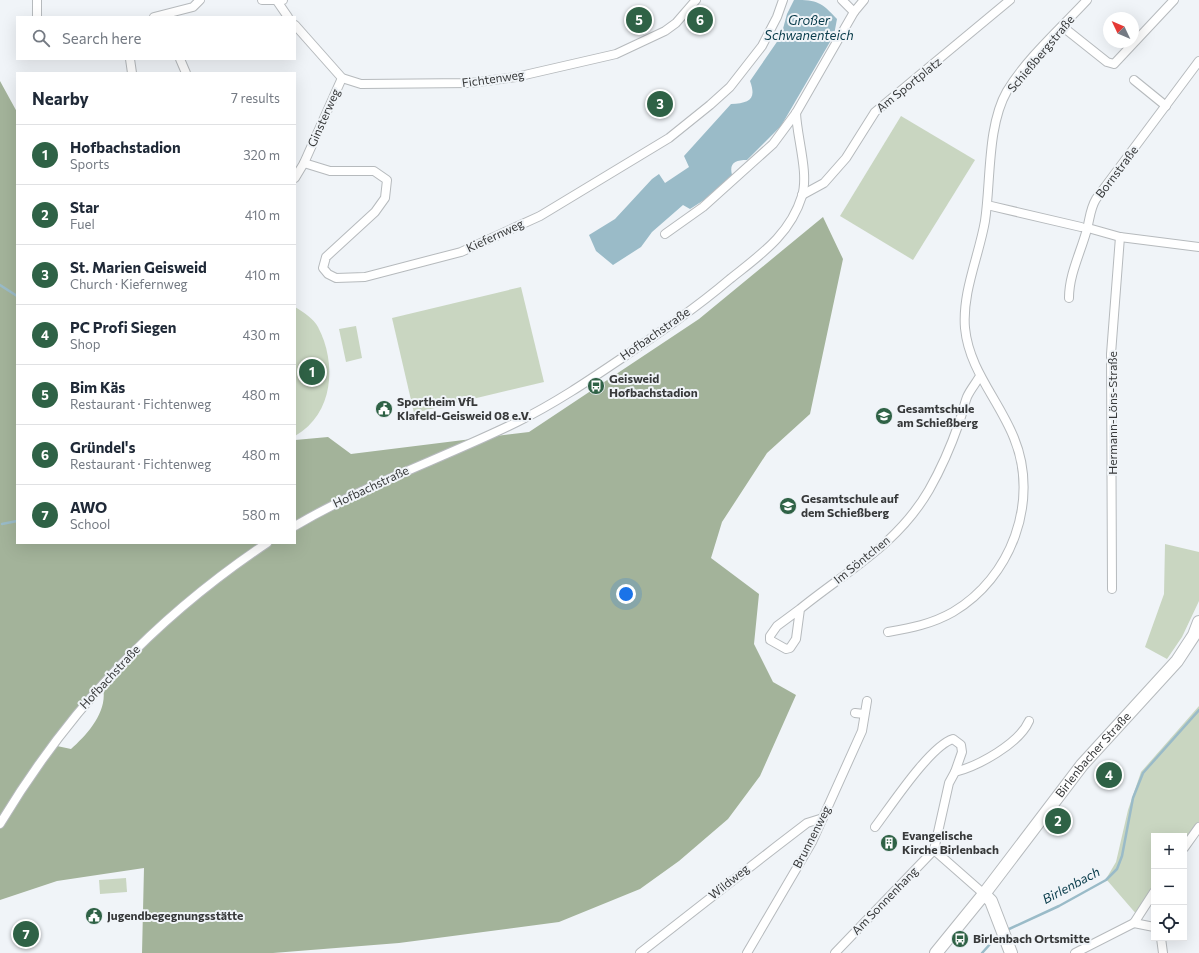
<!DOCTYPE html>
<html lang="en">
<head>
<meta charset="utf-8">
<style>
  body { margin:0; font-family:Commissioner,sans-serif; background:#f2f2f3; color:#1f2937 }
  .controls { position:absolute; right:12px; bottom:12px; display:grid; overflow:hidden; border-radius:0px; box-shadow:0 4px 16px #0002 }
  .controls button { width:36px; height:36px; display:grid; place-items:center; padding:0; border:0; border-bottom:1px solid #e0e1e3; background:#fff; color:#1f2937; font:20px sans-serif }
  .compass { position:absolute; left:1103px; top:12px; width:36px; height:36px; border-radius:50%; background:#fff; box-shadow:0 4px 16px #0002; rotate:314deg }
  .you { position:absolute; left:626px; top:594px; width:14px; height:14px; margin:-10px; border:3px solid #fff; border-radius:50%; background:#1a73e8; box-shadow:0 0 0 6px #1a73e833 }
  .badge { display:grid; place-items:center; width:26px; height:26px; border-radius:50%; background:#2f6246; color:#fff; font-size:13px; font-weight:700 }
  .pin { position:absolute; translate:-50% -50%; border:2px solid #fff; box-shadow:0 1px 4px #0006 }
  .list { margin:0; padding:0; list-style:none }
  h2 { display:flex; justify-content:space-between; align-items:center; height:52px; margin:0; padding:0 16px; font-size:17px }
  h2 small { font-size:13px; font-weight:400; color:#747a83 }
  .list li { display:grid; grid-template-columns:26px 1fr auto; gap:12px; align-items:center; box-sizing:border-box; height:60px; padding:0 16px; border-top:1px solid #e0e1e3 }
  .list b { display:block; font-size:15px; white-space:nowrap }
  .list p { margin:0; font-size:13px; white-space:nowrap; color:#747a83 }
  .list em { font-size:13px; font-style:normal; color:#747a83 }
  .icon { flex:none; width:22px; height:22px; fill:none; stroke:currentColor; stroke-width:2; stroke-linecap:round; stroke-linejoin:round }
  .map { position:relative; flex:none; width:1199px; height:953px; overflow:hidden }
  .search { position:absolute; background:#fff; box-shadow:0 4px 16px #0002; left:16px; top:16px; width:280px; height:44px; display:flex; align-items:center; gap:10px; box-sizing:border-box; padding:0 14px; border-radius:0px; color:#747a83; font-size:15px }
  .panel { position:absolute; background:#fff; box-shadow:0 4px 16px #0002; left:16px; top:72px; width:280px; height:472px; border-radius:0px }
  .map>svg:first-child { display:block }
</style>
</head>
<body>
<div class="map">
<svg width="1199" height="953" viewBox="0 0 1199 953">
  <rect width="100%" height="100%" fill="#f0f4f8"/>
  <g fill="#c9d6c1">
    <polygon points="901,116 975,160 913,260 840,216"/>
    <polygon points="521,287 544,382 414,413 392,318"/>
    <path d="M295,307C302,311 314,319 318,327C337,363 334,414 295,436Z"/>
    <polygon points="356,326 362,358 346,362 339,329"/>
    <polygon points="1165,544 1199,552 1199,601 1182,637 1167,659 1145,647 1164,594"/>
    <polygon points="1199,706 1199,824 1184,846 1184,836 1154,836 1154,892 1138,916 1106,879 1116,862 1128,810 1141,772"/>
    <polygon points="126,878 127,892 100,894 99,880"/>
  </g>
  <path fill="#a3b39a" fill-rule="evenodd" d="M0,81L17,112V543H295V440L328,437L351,454L529,432L699,319L823,217L843,259L810,414L767,453L722,522L711,558L759,594L754,644L773,682L796,695L760,776L728,819L679,861L640,889L559,922L399,943L273,953H142L144,868L57,881L0,900ZM103,688C108,712 87,735 71,749L57,746Z"/>
  <path fill="#9abbc8" d="M794,0C818,0 821,2 837,19L834,35L781,126L747,160C735,160 729,163 732,175L704,200L690,209L683,205L652,232L641,247L613,265L596,251L589,235L615,219L652,179L659,174L665,183L689,167L684,156L731,104C749,103 757,100 750,81L781,36L787,14Z"/>
  <g fill="none" stroke-linecap="round" stroke-linejoin="round">
    <g stroke="#9abbc8" stroke-width="2.5">
      <polyline points="0,285 17,296"/>
      <polyline points="2,524 17,521"/>
      <polyline points="1007,930 1059,906 1106,880 1117,869 1122,856 1133,798 1143,773 1199,710"/>
      <polyline points="982,953 1000,933"/>
    </g>
    <g stroke="#b6babd" stroke-width="10">
      <g id="street">
        <polyline points="262,0 283,0"/>
        <polyline points="277,1 288,17"/>
        <polyline points="854,12 864,0"/>
        <polyline points="37,17 37,0"/>
        <polyline points="154,17 193,7 200,0"/>
        <polyline points="295,25 342,78 361,84 471,83 516,77 616,54 665,31 676,23 696,0"/>
        <polyline points="1063,27 1107,62 1114,64 1174,0"/>
        <polyline points="130,59 132,73"/>
        <polyline points="180,59 186,73"/>
        <polyline points="1134,80 1166,106"/>
        <polyline points="304,163 330,171 374,171 387,180 385,198 375,212 326,257 323,268 328,274 336,278 365,277 461,252 540,216 669,138 710,105 730,87 762,46 777,17 783,0"/>
        <polyline points="295,178 304,163 342,78"/>
        <polyline points="802,195 824,183 846,158 875,112 1010,0"/>
        <polyline points="987,205 1081,227"/>
        <polyline points="1088,228 1120,237 1199,247"/>
        <polyline points="665,234 703,207 773,144 796,113 854,12 842,0"/>
        <path d="M1069,298C1069,274 1081,252 1087,229C1090,218 1090,209 1096,199L1199,61"/>
        <path d="M295,526C366,484 444,458 517,422C554,404 588,381 622,358C659,333 696,308 730,279C760,255 790,235 802,196C809,173 797,138 796,113"/>
        <polyline points="1112,589 1111,354 1120,237"/>
        <path d="M800,609L777,626L770,636V640L786,649L790,648L796,639L800,609C848,570 897,545 929,490C941,469 951,446 959,423C962,415 964,405 967,397C970,390 976,383 980,376"/>
        <path d="M888,632C911,628 932,624 953,612C1011,578 1040,501 1014,438C999,400 969,370 965,328C962,292 979,256 985,221C991,181 987,126 1007,91C1027,58 1061,28 1087,0"/>
        <polyline points="855,713 864,714"/>
        <path d="M0,824C69,709 155,618 267,543"/>
        <path d="M875,827C891,806 930,746 953,739L961,745L962,752L955,772"/>
        <polyline points="1184,848 1199,827"/>
        <path d="M984,894L934,850L949,783L955,772C978,766 1019,744 1029,721"/>
        <polyline points="1134,923 1154,927"/>
        <polyline points="1161,938 1163,953"/>
        <polyline points="640,953 777,846 807,823 823,818"/>
        <polyline points="747,953 812,842 862,731 867,701"/>
        <polyline points="835,953 934,850"/>
        <polyline points="1075,953 1134,923 1154,892"/>
      </g>
    </g>
    <g stroke="#b6babd" stroke-width="14">
      <g id="secondary">
        <polyline points="984,894 991,901 1011,953"/>
        <path id="s1" d="M936,953L984,894L1082,765L1177,661L1194,635L1199,622"/>
      </g>
    </g>
    <use href="#street" stroke="#fff" stroke-width="8"/>
    <use href="#secondary" stroke="#fff" stroke-width="12"/>
  </g>
  <defs>
    <g id="bus-disc" transform="scale(0.9)"><circle r="9.5" fill="#2f6246" stroke="#f0f4f8"/><path d="M-5-6H5V4H4V6H2V4H-2V6H-4V4H-5ZM-3.5-4V0h7V-4ZM-3.5 1.2v1.5H-2V1.2ZM2 1.2v1.5H3.5V1.2Z" fill="#fff"/></g>
    <g id="civic-disc" transform="scale(0.9)"><circle r="9.5" fill="#2f6246" stroke="#f0f4f8"/><path d="M-.6-6.5H3V-4.5H.6V-3L4-1V1h2V6H-6V1h2V-1L-.6-3ZM-1.2 2.5V6h2.4V2.5Z" fill="#fff"/></g>
    <g id="school-disc" transform="scale(0.9)"><circle r="9.5" fill="#2f6246" stroke="#f0f4f8"/><path d="M0-5L7-2L0 1L-7-2ZM-4 1L0 2.5L4 1V4Q0 6-4 4Z" fill="#fff"/></g>
    <g id="building-disc" transform="scale(0.9)"><circle r="9.5" fill="#2f6246" stroke="#f0f4f8"/><path d="M-4-6H4V6H1V3H-1V6H-4ZM-2.5-4.3h1.7v1.8h-1.7ZM.8-4.3h1.7v1.8H.8ZM-2.5-1h1.7V.8h-1.7ZM.8-1h1.7V.8H.8Z" fill="#fff"/></g>
  </defs>
  <g fill-rule="evenodd">
    <use href="#bus-disc" x="596" y="386"/>
    <use href="#civic-disc" x="384" y="409"/>
    <use href="#school-disc" x="884" y="416"/>
    <use href="#school-disc" x="788" y="506"/>
    <use href="#building-disc" x="889" y="843"/>
    <use href="#civic-disc" x="94" y="916"/>
    <use href="#bus-disc" x="960" y="939"/>
  </g>
  <g text-anchor="middle" stroke-width="4" stroke-linejoin="round" paint-order="stroke">
    <g font-size="12" fill="#37393a" stroke="#f0f4f8">
      <text transform="translate(1041 54) rotate(-50)" y="4">Schießbergstraße</text>
      <text transform="translate(493 79) rotate(-8)" y="4">Fichtenweg</text>
      <text transform="translate(909 85) rotate(-39)" y="4">Am Sportplatz</text>
      <text transform="translate(324 118) rotate(-66)" y="4">Ginsterweg</text>
      <text transform="translate(1117 172) rotate(-53)" y="4">Bornstraße</text>
      <text transform="translate(495 236) rotate(-25)" y="4">Kiefernweg</text>
      <text transform="translate(655 334) rotate(-35)" y="4">Hofbachstraße</text>
      <text transform="translate(1113 413) rotate(-90)" y="4">Hermann-Löns-Straße</text>
      <text transform="translate(371 487) rotate(-25)" y="4">Hofbachstraße</text>
      <text transform="translate(862 560) rotate(-39)" y="4">Im Söntchen</text>
      <text transform="translate(110 677) rotate(-47)" y="4">Hofbachstraße</text>
      <text dy="4" stroke="none"><textPath href="#s1" startOffset="253">Birlenbacher Straße</textPath></text>
      <text transform="translate(812 837) rotate(-63)" y="4">Brunnenweg</text>
      <text transform="translate(729 882) rotate(-39)" y="4">Wildweg</text>
      <text transform="translate(885 901) rotate(-46)" y="4">Am Sonnenhang</text>
    </g>
    <g font-size="12" font-weight="bold" fill="#37393a" stroke="#f0f4f8" text-anchor="start">
      <text x="609" y="383">Geisweid<tspan x="609" dy="14">Hofbachstadion</tspan></text>
      <text x="397" y="406">Sportheim VfL<tspan x="397" dy="14">Klafeld-Geisweid 08 e.V.</tspan></text>
      <text x="897" y="413">Gesamtschule<tspan x="897" dy="14">am Schießberg</tspan></text>
      <text x="801" y="503">Gesamtschule auf<tspan x="801" dy="14">dem Schießberg</tspan></text>
      <text x="902" y="840">Evangelische<tspan x="902" dy="14">Kirche Birlenbach</tspan></text>
      <text x="107" y="920">Jugendbegegnungsstätte</text>
      <text x="973" y="943">Birlenbach Ortsmitte</text>
    </g>
    <g font-size="13" font-style="italic" fill="#083b4a" stroke="#f0f4f8">
      <text x="809" y="25">Großer<tspan x="809" dy="15">Schwanenteich</tspan></text>
      <text transform="translate(1071 885) rotate(-28)" y="5">Birlenbach</text>
    </g>
  </g>
</svg>
<div class="controls">
<button>+</button>
<button>−</button>
<button><svg class="icon" aria-label="locate" viewBox="0 0 24 24"><circle cx="12" cy="12" r="6"/><path d="M12 2v4M12 18v4M2 12h4M18 12h4"/></svg></button>
</div>
<svg class="compass" viewBox="-18 -18 36 36"><path d="M0-13l5 13h-10z" fill="#e53935"/><path d="M0 13l5-13h-10z" fill="#747a83"/></svg>
<div class="you"></div>
<div class="pin badge" style="left:312px;top:372px">1</div>
<div class="pin badge" style="left:1058px;top:821px">2</div>
<div class="pin badge" style="left:660px;top:104px">3</div>
<div class="pin badge" style="left:1109px;top:775px">4</div>
<div class="pin badge" style="left:639px;top:20px">5</div>
<div class="pin badge" style="left:700px;top:20px">6</div>
<div class="pin badge" style="left:26px;top:934px">7</div>
<div class="search"><svg class="icon" aria-label="search" viewBox="0 0 24 24"><circle cx="10" cy="10" r="6"/><path d="M15 15l6 6"/></svg>Search here</div>
<section class="panel">
<h2>Nearby<small>7 results</small></h2>
<ul class="list">
<li><span class="badge">1</span><div><b>Hofbachstadion</b><p>Sports</p></div><em>320 m</em></li>
<li><span class="badge">2</span><div><b>Star</b><p>Fuel</p></div><em>410 m</em></li>
<li><span class="badge">3</span><div><b>St. Marien Geisweid</b><p>Church · Kiefernweg</p></div><em>410 m</em></li>
<li><span class="badge">4</span><div><b>PC Profi Siegen</b><p>Shop</p></div><em>430 m</em></li>
<li><span class="badge">5</span><div><b>Bim Käs</b><p>Restaurant · Fichtenweg</p></div><em>480 m</em></li>
<li><span class="badge">6</span><div><b>Gründel's</b><p>Restaurant · Fichtenweg</p></div><em>480 m</em></li>
<li><span class="badge">7</span><div><b>AWO</b><p>School</p></div><em>580 m</em></li>
</ul>
</section>
</div>
</body>
</html>
